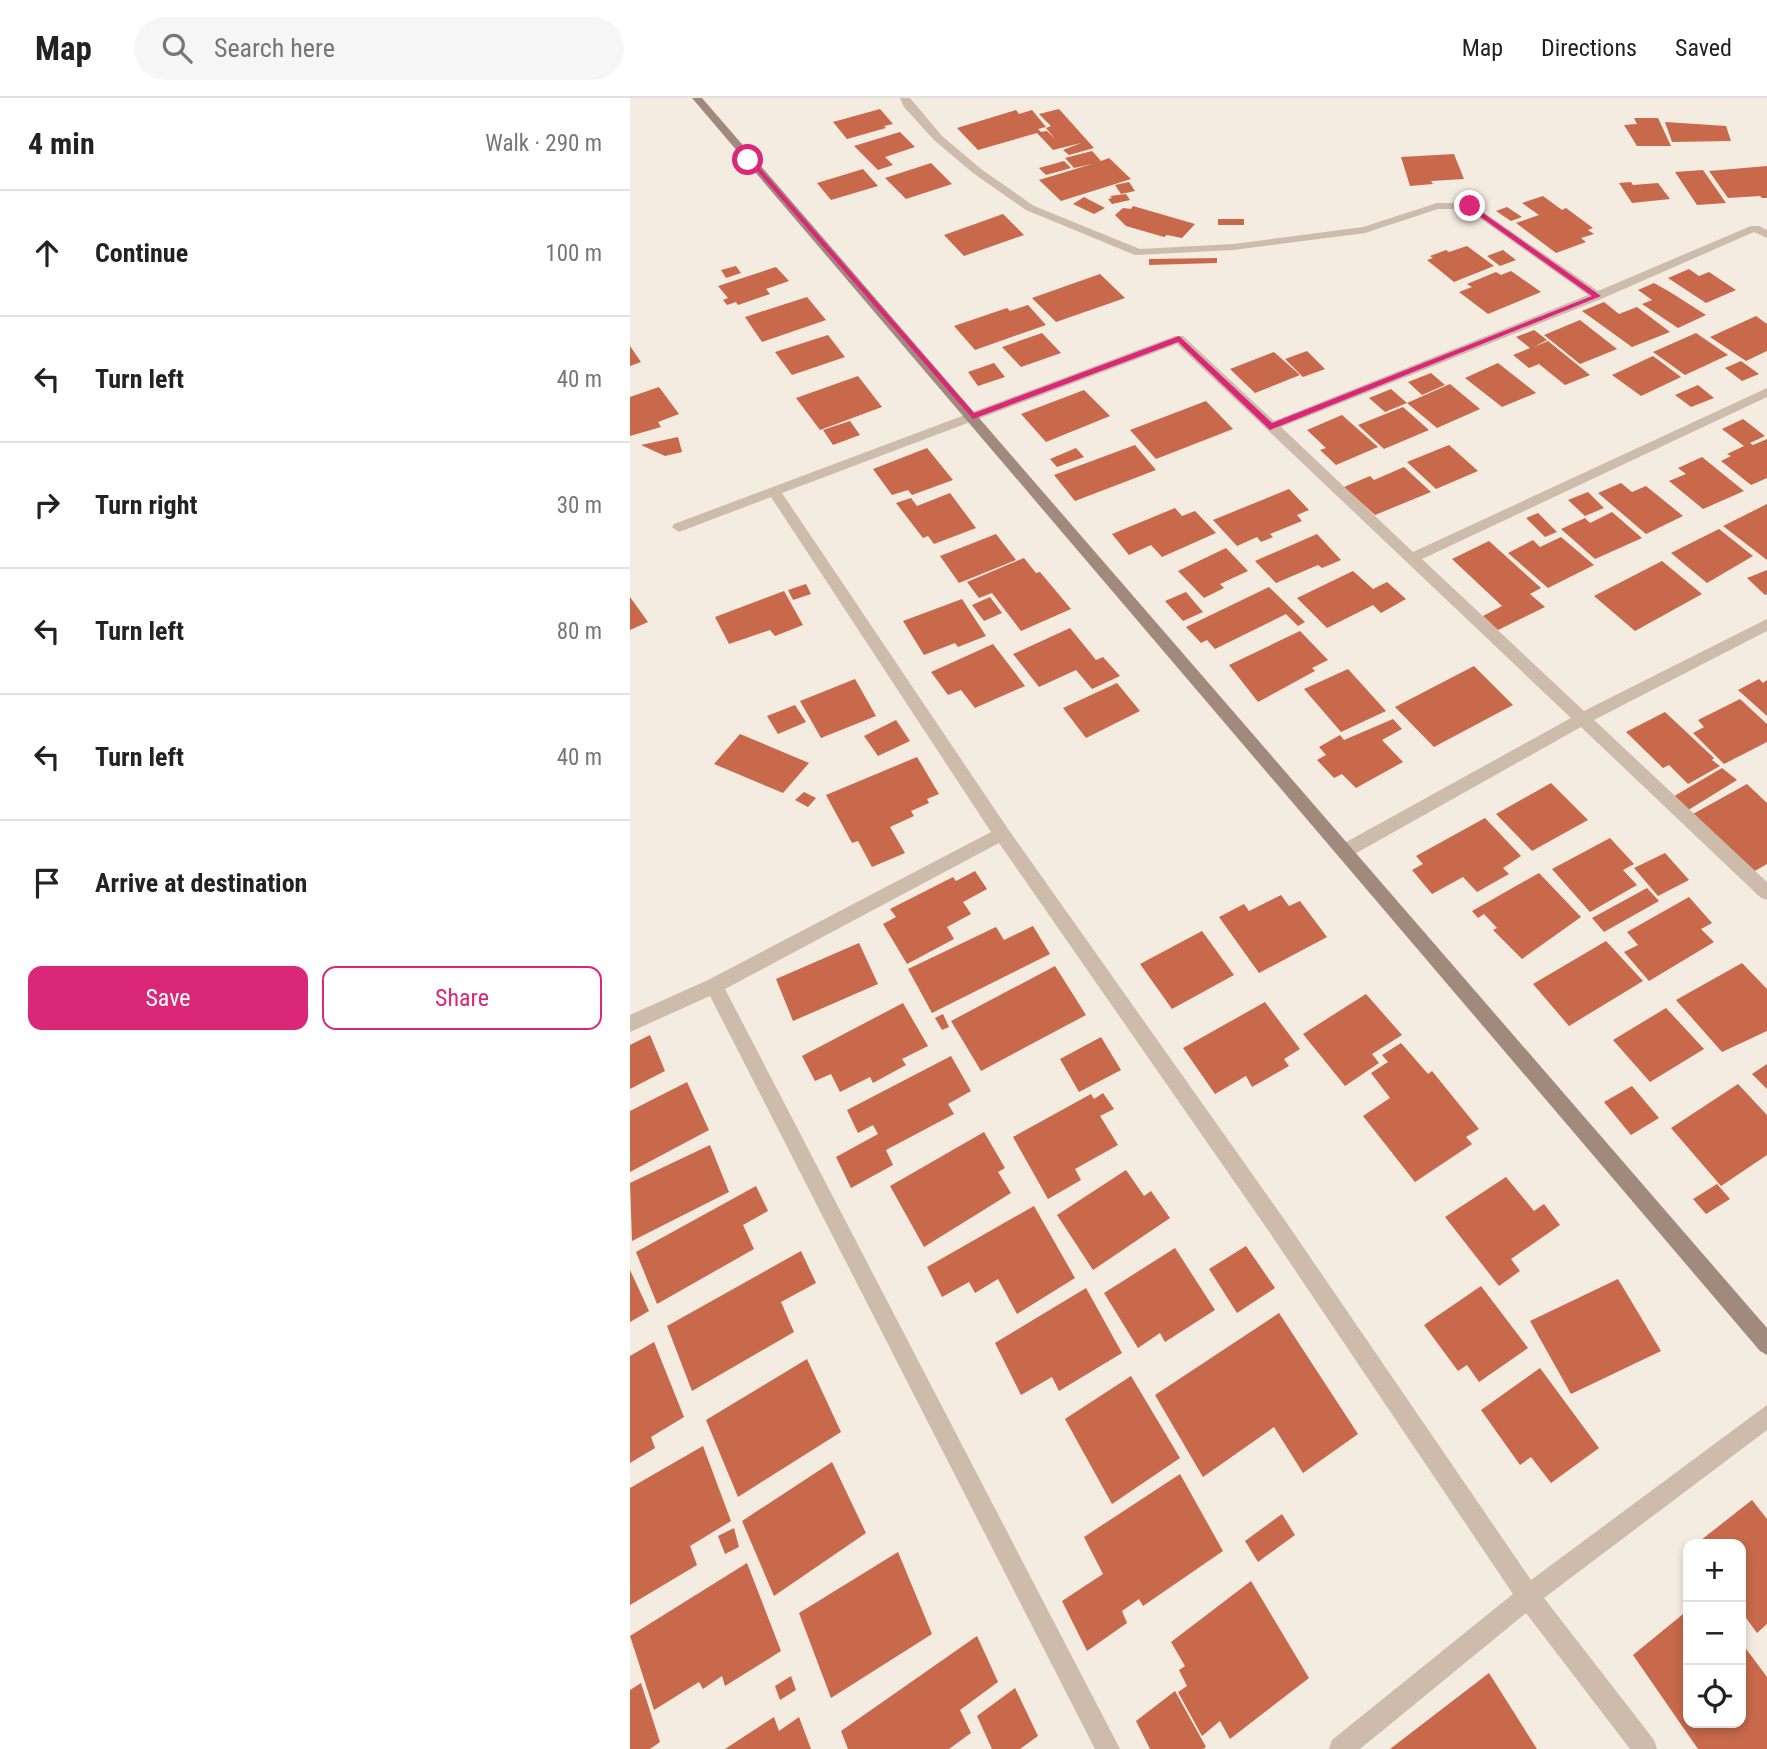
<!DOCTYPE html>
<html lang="en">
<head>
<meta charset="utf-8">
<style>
  body { margin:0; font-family:"Roboto Condensed",sans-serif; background:#f6f6f6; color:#222 }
  .controls { position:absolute; right:21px; bottom:21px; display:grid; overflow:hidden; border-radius:14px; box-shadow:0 4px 10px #0003 }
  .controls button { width:63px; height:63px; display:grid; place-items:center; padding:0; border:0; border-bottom:2px solid #e0e0e0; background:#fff; color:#222; font:35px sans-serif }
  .stop { position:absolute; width:21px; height:21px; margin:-16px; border:5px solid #db2777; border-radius:50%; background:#fff }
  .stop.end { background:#db2777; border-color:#fff; box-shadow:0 2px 7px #0008 }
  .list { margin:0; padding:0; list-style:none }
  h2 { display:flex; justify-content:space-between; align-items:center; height:91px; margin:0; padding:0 28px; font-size:30px }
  h2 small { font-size:23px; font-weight:400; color:#767676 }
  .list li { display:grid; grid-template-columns:46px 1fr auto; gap:21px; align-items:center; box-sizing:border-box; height:126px; padding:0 28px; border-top:2px solid #e0e0e0 }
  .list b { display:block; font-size:26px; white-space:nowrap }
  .list em { font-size:23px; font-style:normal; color:#767676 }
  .actions { display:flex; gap:14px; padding:21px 28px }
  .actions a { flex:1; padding:16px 0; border:2px solid #db2777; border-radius:14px; text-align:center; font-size:24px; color:#db2777 }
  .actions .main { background:#db2777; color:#fff }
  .icon { flex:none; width:38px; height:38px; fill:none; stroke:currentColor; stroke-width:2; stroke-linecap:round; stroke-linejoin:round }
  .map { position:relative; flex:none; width:1137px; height:1651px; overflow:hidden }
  header { display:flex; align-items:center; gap:42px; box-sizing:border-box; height:98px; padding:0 35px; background:#fff; border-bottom:2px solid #e0e0e0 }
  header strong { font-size:33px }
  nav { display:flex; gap:38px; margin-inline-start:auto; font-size:24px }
  .search { width:490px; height:63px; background:#f6f6f6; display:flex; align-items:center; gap:18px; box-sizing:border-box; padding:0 24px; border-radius:38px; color:#767676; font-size:26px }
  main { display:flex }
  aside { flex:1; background:#fff }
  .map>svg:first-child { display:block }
</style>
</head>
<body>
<header>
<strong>Map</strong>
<div class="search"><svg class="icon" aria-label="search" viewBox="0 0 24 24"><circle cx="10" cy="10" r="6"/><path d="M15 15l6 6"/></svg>Search here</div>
<nav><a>Map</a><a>Directions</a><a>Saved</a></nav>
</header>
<main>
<aside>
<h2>4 min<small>Walk · 290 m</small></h2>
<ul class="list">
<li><svg class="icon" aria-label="ahead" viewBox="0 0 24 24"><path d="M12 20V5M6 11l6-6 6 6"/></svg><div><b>Continue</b></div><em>100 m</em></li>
<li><svg class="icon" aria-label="left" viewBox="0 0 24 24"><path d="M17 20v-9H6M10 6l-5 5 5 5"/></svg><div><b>Turn left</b></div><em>40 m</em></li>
<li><svg class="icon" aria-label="right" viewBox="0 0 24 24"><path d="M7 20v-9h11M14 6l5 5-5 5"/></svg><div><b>Turn right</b></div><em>30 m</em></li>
<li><svg class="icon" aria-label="left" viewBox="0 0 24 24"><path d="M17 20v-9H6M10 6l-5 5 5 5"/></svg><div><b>Turn left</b></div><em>80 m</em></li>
<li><svg class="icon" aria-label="left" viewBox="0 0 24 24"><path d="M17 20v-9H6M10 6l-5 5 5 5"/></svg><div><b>Turn left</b></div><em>40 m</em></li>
<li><svg class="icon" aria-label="arrive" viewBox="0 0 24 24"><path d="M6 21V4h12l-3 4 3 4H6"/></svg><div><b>Arrive at destination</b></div></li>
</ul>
<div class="actions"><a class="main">Save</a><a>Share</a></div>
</aside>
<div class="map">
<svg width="1137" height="1651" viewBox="0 0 1137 1651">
  <rect width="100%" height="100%" fill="#f4ebe1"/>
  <g fill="#c8694b">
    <polygon points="250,11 263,26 254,28 256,30 217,41 203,24"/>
    <polygon points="429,11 464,50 439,57 433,52 451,45 423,52 407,35 348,52 327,30 386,12 389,16 402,12 416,29 408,31 411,34 417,33 425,41 416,30 421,28 409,16"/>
    <polygon points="1004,20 1028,20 1041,48 1007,48 994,27 1007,26"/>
    <polygon points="1035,24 1096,28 1101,43 1042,44"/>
    <polygon points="270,34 285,49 255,59 263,67 248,72 224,48"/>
    <polygon points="462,53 471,63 479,60 501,81 431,103 409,82 462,66 444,70 435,60"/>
    <polygon points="824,56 834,81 801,83 803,86 780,88 771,59"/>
    <polygon points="434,63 441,70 416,77 409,70"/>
    <polygon points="301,65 322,86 276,101 255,80"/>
    <polygon points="1137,68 1137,100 1132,100 1130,98 1098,100 1079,73"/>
    <polygon points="233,71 248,88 201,102 187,85"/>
    <polygon points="1073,72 1096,105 1067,107 1045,74"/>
    <polygon points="499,84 505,93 491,96 485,87"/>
    <polygon points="1001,84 1003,87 1028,85 1040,101 1002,105 989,85"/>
    <polygon points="496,96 500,102 482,106 478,101 482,100 480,98"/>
    <polygon points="913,98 932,112 936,110 963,130 958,132 964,136 951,140 956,144 926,155 886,125 909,117 892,105"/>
    <polygon points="454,99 475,110 464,116 443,106"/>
    <polygon points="503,108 565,126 552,140 537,137 534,139 496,128 485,117 493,110 501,111"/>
    <polygon points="877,109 892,119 881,123 866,113"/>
    <polygon points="373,116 394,137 334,158 314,137"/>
    <rect x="588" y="121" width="26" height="6"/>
    <polygon points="837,148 864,168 824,184 797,162 803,160 800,158 816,152 819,154"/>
    <polygon points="873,152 886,162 870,168 857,158"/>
    <polygon points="587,160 587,165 519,167 519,161"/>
    <polygon points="106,168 111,175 96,180 91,172"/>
    <polygon points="146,169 159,183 136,191 140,196 108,207 106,204 97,207 93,202 98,200 88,188"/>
    <polygon points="1059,171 1069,178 1079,174 1106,192 1076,205 1038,180"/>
    <polygon points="881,173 911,194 858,216 829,194 842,189 837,186 866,174 871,177"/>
    <polygon points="470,176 495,200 426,224 402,200"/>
    <polygon points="1024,185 1040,194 1076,217 1048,230 1012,206 1022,202 1008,192"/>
    <polygon points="177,199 196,222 132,244 115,219"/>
    <polygon points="974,204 989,216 1007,209 1040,234 1002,249 952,213"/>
    <polygon points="398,207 416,227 345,252 324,228 377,210 380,213"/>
    <polygon points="1126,218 1137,226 1137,253 1116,263 1080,239"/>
    <polygon points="950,222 987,251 950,266 914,237"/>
    <polygon points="904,232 917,242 904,249 918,243 960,277 935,287 909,266 899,270 883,257 900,250 886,239"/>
    <polygon points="412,235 431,255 391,269 372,249"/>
    <polygon points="1066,235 1098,257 1055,277 1023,254"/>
    <polygon points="198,237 215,259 162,277 145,254"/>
    <polygon points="0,248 11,264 0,268"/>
    <polygon points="677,253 695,271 673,279 655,261"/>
    <polygon points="644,254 670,277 625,295 600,271"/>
    <polygon points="1023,258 1051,279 1011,298 982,277"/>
    <polygon points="1111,263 1129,276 1112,283 1095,270"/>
    <polygon points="364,265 375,279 348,288 338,274"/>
    <polygon points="868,265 906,295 872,309 835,280"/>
    <polygon points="801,275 815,287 792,297 778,284"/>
    <polygon points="228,278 252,309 190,332 166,300"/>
    <polygon points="820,286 850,311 807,330 777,305"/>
    <polygon points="1068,287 1084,300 1061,309 1045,297"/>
    <polygon points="29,289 49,316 28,324 31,329 0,338 0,299"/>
    <polygon points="761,291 777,305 755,314 739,300"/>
    <polygon points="454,292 480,318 416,344 391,316"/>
    <polygon points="576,303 603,331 526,361 500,332"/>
    <polygon points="773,309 799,332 754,351 728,327"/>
    <polygon points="712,317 748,349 706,367 690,352 696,350 677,332"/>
    <polygon points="1113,321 1135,338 1120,345 1123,347 1137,341 1137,380 1121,387 1091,363 1101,358 1097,356 1114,348 1092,331"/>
    <polygon points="220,323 230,337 203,347 193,332"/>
    <polygon points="48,339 52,354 35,358 11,347"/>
    <polygon points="505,347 526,372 445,403 424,377"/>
    <polygon points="819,347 848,373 806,391 777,364"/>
    <polygon points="297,350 323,382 282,397 278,392 262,397 243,371"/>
    <polygon points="446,350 454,359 427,369 420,361"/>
    <polygon points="1072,359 1114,393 1073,411 1039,383 1056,376 1048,370"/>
    <polygon points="774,369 801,394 745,417 714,389 740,378 744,382"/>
    <polygon points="991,385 1002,394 1016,388 1053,418 1016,436 968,395"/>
    <polygon points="659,391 679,412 667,417 672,423 640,436 643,439 631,444 627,439 607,448 583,422"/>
    <polygon points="958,394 974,410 955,418 938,402"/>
    <polygon points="320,395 346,430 304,446 298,438 293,440 266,405 281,400 287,408"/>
    <polygon points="1137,406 1137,462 1093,428"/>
    <polygon points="545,410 552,418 565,413 586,435 532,459 521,447 499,457 482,436"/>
    <polygon points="982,414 1012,440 965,461 931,431 955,420 960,425"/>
    <polygon points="908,415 927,434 915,439 896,420"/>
    <polygon points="1089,431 1123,458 1077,485 1041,455"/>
    <polygon points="366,436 386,462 329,485 310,458"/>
    <polygon points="687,436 711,462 692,470 688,467 646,485 625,463"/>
    <polygon points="931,439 964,467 918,490 878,455 903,442 910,449"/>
    <polygon points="859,443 911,490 900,496 915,509 868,532 853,518 872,508 822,461"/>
    <polygon points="596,450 618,473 590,486 594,490 574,500 548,473"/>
    <polygon points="394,460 406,475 410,474 441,511 391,533 362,495 349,500 337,484"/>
    <polygon points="1032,463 1072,496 1005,533 964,498"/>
    <polygon points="1137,472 1137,496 1135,497 1117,480"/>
    <polygon points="723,473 743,491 757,484 776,501 751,515 743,507 697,530 667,500"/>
    <polygon points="176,486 181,496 163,502 158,492"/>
    <polygon points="639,489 675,524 668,528 656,516 585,551 577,542 571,545 556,529"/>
    <polygon points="154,493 173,527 145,538 140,532 99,546 85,519"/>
    <polygon points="556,494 573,514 553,523 535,503"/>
    <polygon points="0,499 18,524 0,532"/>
    <polygon points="360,499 372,515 354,523 342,507"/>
    <polygon points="332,501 356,538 328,549 325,545 294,557 273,523"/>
    <polygon points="440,530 466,562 473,559 490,578 462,591 446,572 409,589 383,556"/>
    <polygon points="670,533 698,562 682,570 685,573 628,604 599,567"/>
    <polygon points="363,546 395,588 345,610 331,592 318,597 301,574"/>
    <polygon points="844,568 883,607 804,649 765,609"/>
    <polygon points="718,571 756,613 711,634 674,591"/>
    <polygon points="225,581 246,618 191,640 170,603"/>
    <polygon points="1129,581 1133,585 1137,582 1137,618 1108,592"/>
    <polygon points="487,585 510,613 456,640 433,610"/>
    <polygon points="1110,601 1137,626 1137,644 1094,666 1063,635 1074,629 1068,622"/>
    <polygon points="165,607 176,624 148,636 137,618"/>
    <polygon points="1035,614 1084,660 1082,662 1090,668 1058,686 1039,667 1033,670 996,634"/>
    <polygon points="763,621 772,631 752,642 773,664 726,690 712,676 704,680 687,662 696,657 689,649 710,637 714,642"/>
    <polygon points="266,622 280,643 248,658 234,638"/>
    <polygon points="110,636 179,665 153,695 84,666"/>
    <polygon points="287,659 309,696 297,701 299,705 281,713 284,718 260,729 275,755 242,769 228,743 222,745 196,697"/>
    <polygon points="1092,670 1107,682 1055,714 1041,700"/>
    <polygon points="921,685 958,722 902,753 866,716"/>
    <polygon points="1117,686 1137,705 1137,766 1123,774 1063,716"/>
    <polygon points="174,694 186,700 178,709 165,702"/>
    <polygon points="855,720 891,758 873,770 879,776 847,794 833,779 802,796 782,772 793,766 786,758"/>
    <polygon points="980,740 1004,766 993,772 1007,787 960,814 922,771"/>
    <polygon points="1035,755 1059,782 1028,798 1004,770"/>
    <polygon points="345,773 357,791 333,804 341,816 317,829 324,841 277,866 253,826 266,819 260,811 323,779 326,783"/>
    <polygon points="909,775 951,819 892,861 863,832 867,830 854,816 848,820 842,813"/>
    <polygon points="1017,790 1029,803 974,834 962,820"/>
    <polygon points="651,797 659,808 670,803 697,839 629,875 589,819 614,806 619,813"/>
    <polygon points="1059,799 1082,825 1071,831 1084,844 1019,883 994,854 1008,847 997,834"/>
    <polygon points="403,828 420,856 302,915 278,871 366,829 374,842"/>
    <polygon points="572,833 604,877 542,911 510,866"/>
    <polygon points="976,843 1013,883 939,928 903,886"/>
    <polygon points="229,845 248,886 163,923 146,881"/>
    <polygon points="1112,865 1137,891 1137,933 1092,954 1046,902"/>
    <polygon points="425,868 456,917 351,973 321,923"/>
    <polygon points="736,896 772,937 742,956 749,965 715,988 673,936"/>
    <polygon points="635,904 670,951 654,961 659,968 622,989 616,978 585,996 553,950"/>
    <polygon points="273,905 298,948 272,961 276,967 243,985 240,979 210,994 201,976 185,983 172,958"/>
    <polygon points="1036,910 1074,951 1020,984 983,942"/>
    <polygon points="313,916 319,929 312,932 305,920"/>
    <polygon points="20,937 35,973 0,991 0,947"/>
    <polygon points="471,939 491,972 449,994 430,961"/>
    <polygon points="771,945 798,976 802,973 849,1031 836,1039 842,1046 785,1084 733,1018 760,1000 741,975 758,964 752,957"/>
    <polygon points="321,958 341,993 318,1006 324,1016 256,1052 263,1067 221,1090 206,1059 248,1036 243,1027 228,1035 217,1012"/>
    <polygon points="1137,966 1137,991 1122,976"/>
    <polygon points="57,984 79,1032 0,1074 0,1013"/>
    <polygon points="1108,986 1137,1017 1137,1057 1091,1088 1041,1030"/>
    <polygon points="1002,988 1029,1020 1001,1037 974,1004"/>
    <polygon points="473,995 484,1011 470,1018 488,1047 445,1071 451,1082 418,1101 383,1039 461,996 464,1001"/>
    <polygon points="354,1034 375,1070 368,1074 381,1095 294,1149 260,1088"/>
    <polygon points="80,1047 99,1094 2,1143 0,1085"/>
    <polygon points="496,1072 514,1098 521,1093 540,1120 463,1172 427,1117"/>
    <polygon points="876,1079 904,1113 914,1106 930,1127 881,1161 890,1173 869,1188 815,1119"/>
    <polygon points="1087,1086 1100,1101 1076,1116 1063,1101"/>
    <polygon points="126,1088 138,1113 113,1127 124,1151 27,1206 6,1154"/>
    <polygon points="404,1108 445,1180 387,1216 368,1181 345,1195 339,1184 312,1199 297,1169"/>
    <polygon points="616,1148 645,1190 607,1215 579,1171"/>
    <polygon points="545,1150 585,1212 535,1244 530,1235 508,1250 474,1195"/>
    <polygon points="171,1153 186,1185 151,1204 164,1234 62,1293 37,1228"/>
    <polygon points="0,1172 19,1213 0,1224"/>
    <polygon points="988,1181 1031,1253 941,1296 900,1223"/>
    <polygon points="851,1188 898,1250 849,1284 837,1267 828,1273 794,1227"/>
    <polygon points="456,1190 492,1255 429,1293 422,1279 391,1297 365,1245"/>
    <polygon points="649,1215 728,1336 673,1375 644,1329 573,1379 525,1297"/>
    <polygon points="24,1244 54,1319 21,1339 25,1350 0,1365 0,1258"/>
    <polygon points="177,1261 211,1334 108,1399 76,1322"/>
    <polygon points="910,1270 969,1350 921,1385 901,1359 890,1367 851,1312"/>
    <polygon points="501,1278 550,1360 482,1406 435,1321"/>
    <polygon points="73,1348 101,1423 60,1448 67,1467 0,1507 0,1390"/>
    <polygon points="202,1364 236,1435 144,1498 112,1423"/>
    <polygon points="550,1376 593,1453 513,1508 509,1501 492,1513 497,1525 457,1553 432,1503 473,1476 454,1439"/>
    <polygon points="1122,1402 1137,1421 1137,1526 1127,1535 1111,1513 1111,1446 1066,1446"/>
    <polygon points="652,1416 665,1437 628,1464 615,1443"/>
    <polygon points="104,1430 109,1449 95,1456 88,1438"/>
    <polygon points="268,1454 302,1536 201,1600 169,1515"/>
    <polygon points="117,1465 151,1553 95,1588 92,1578 73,1591 69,1584 24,1612 0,1538"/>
    <polygon points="621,1483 679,1580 600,1641 590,1623 572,1638 548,1594 557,1588 549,1572 555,1568 541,1544"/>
    <polygon points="1058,1512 1058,1625 1111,1625 1111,1544 1137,1579 1137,1651 1068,1651 1003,1557"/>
    <polygon points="347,1538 368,1584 330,1612 341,1635 319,1651 218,1651 211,1633"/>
    <polygon points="859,1575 907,1651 760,1651"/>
    <polygon points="161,1578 166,1592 150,1602 145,1588"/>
    <polygon points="11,1585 30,1644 20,1651 0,1651 0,1592"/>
    <polygon points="385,1590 408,1638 390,1651 362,1651 347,1618"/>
    <polygon points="545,1593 576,1649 573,1651 520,1651 506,1623"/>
    <polygon points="144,1619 149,1633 169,1619 181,1651 95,1651"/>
  </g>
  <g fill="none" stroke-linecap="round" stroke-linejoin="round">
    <polygon fill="#cdbbac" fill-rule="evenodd" points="270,0 280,0 312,38 351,71 404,108 510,151 603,146 733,129 807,105 840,105 968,193 1121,128 1129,128 1137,132 1137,140 1124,134 971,201 651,329 783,454 1137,290 1137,299 792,461 954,613 1137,521 1137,533 964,622 1137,784 1137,802 1131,800 951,629 721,758 709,758 707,753 709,748 941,620 547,246 152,395 378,731 654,1121 901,1482 1137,1307 1137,1332 914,1500 1024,1642 1027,1651 1000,1651 896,1515 730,1651 699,1651 702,1642 883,1496 640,1135 369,745 95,891 490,1651 465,1651 80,898 0,934 0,917 78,882 361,734 141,399 49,434 42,429 44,426 545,238 553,238 644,323 958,197 837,111 808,111 735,135 603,152 505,157 396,112 343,75 304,42 274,9"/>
    <polygon fill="#a18a7d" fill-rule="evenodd" points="62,0 72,0 1137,1230 1137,1257 1130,1253"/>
  </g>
  <polygon fill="#db2777" points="116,60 121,60 344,315 549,238 642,325 962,198 838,110 840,106 971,198 640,332 548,244 343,321"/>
</svg>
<div class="controls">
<button>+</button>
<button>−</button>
<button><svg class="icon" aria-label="locate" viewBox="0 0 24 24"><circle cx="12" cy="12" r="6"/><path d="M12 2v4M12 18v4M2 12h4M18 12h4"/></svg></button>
</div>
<div class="stop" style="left:118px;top:62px"></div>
<div class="stop end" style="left:840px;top:108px"></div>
</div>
</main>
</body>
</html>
